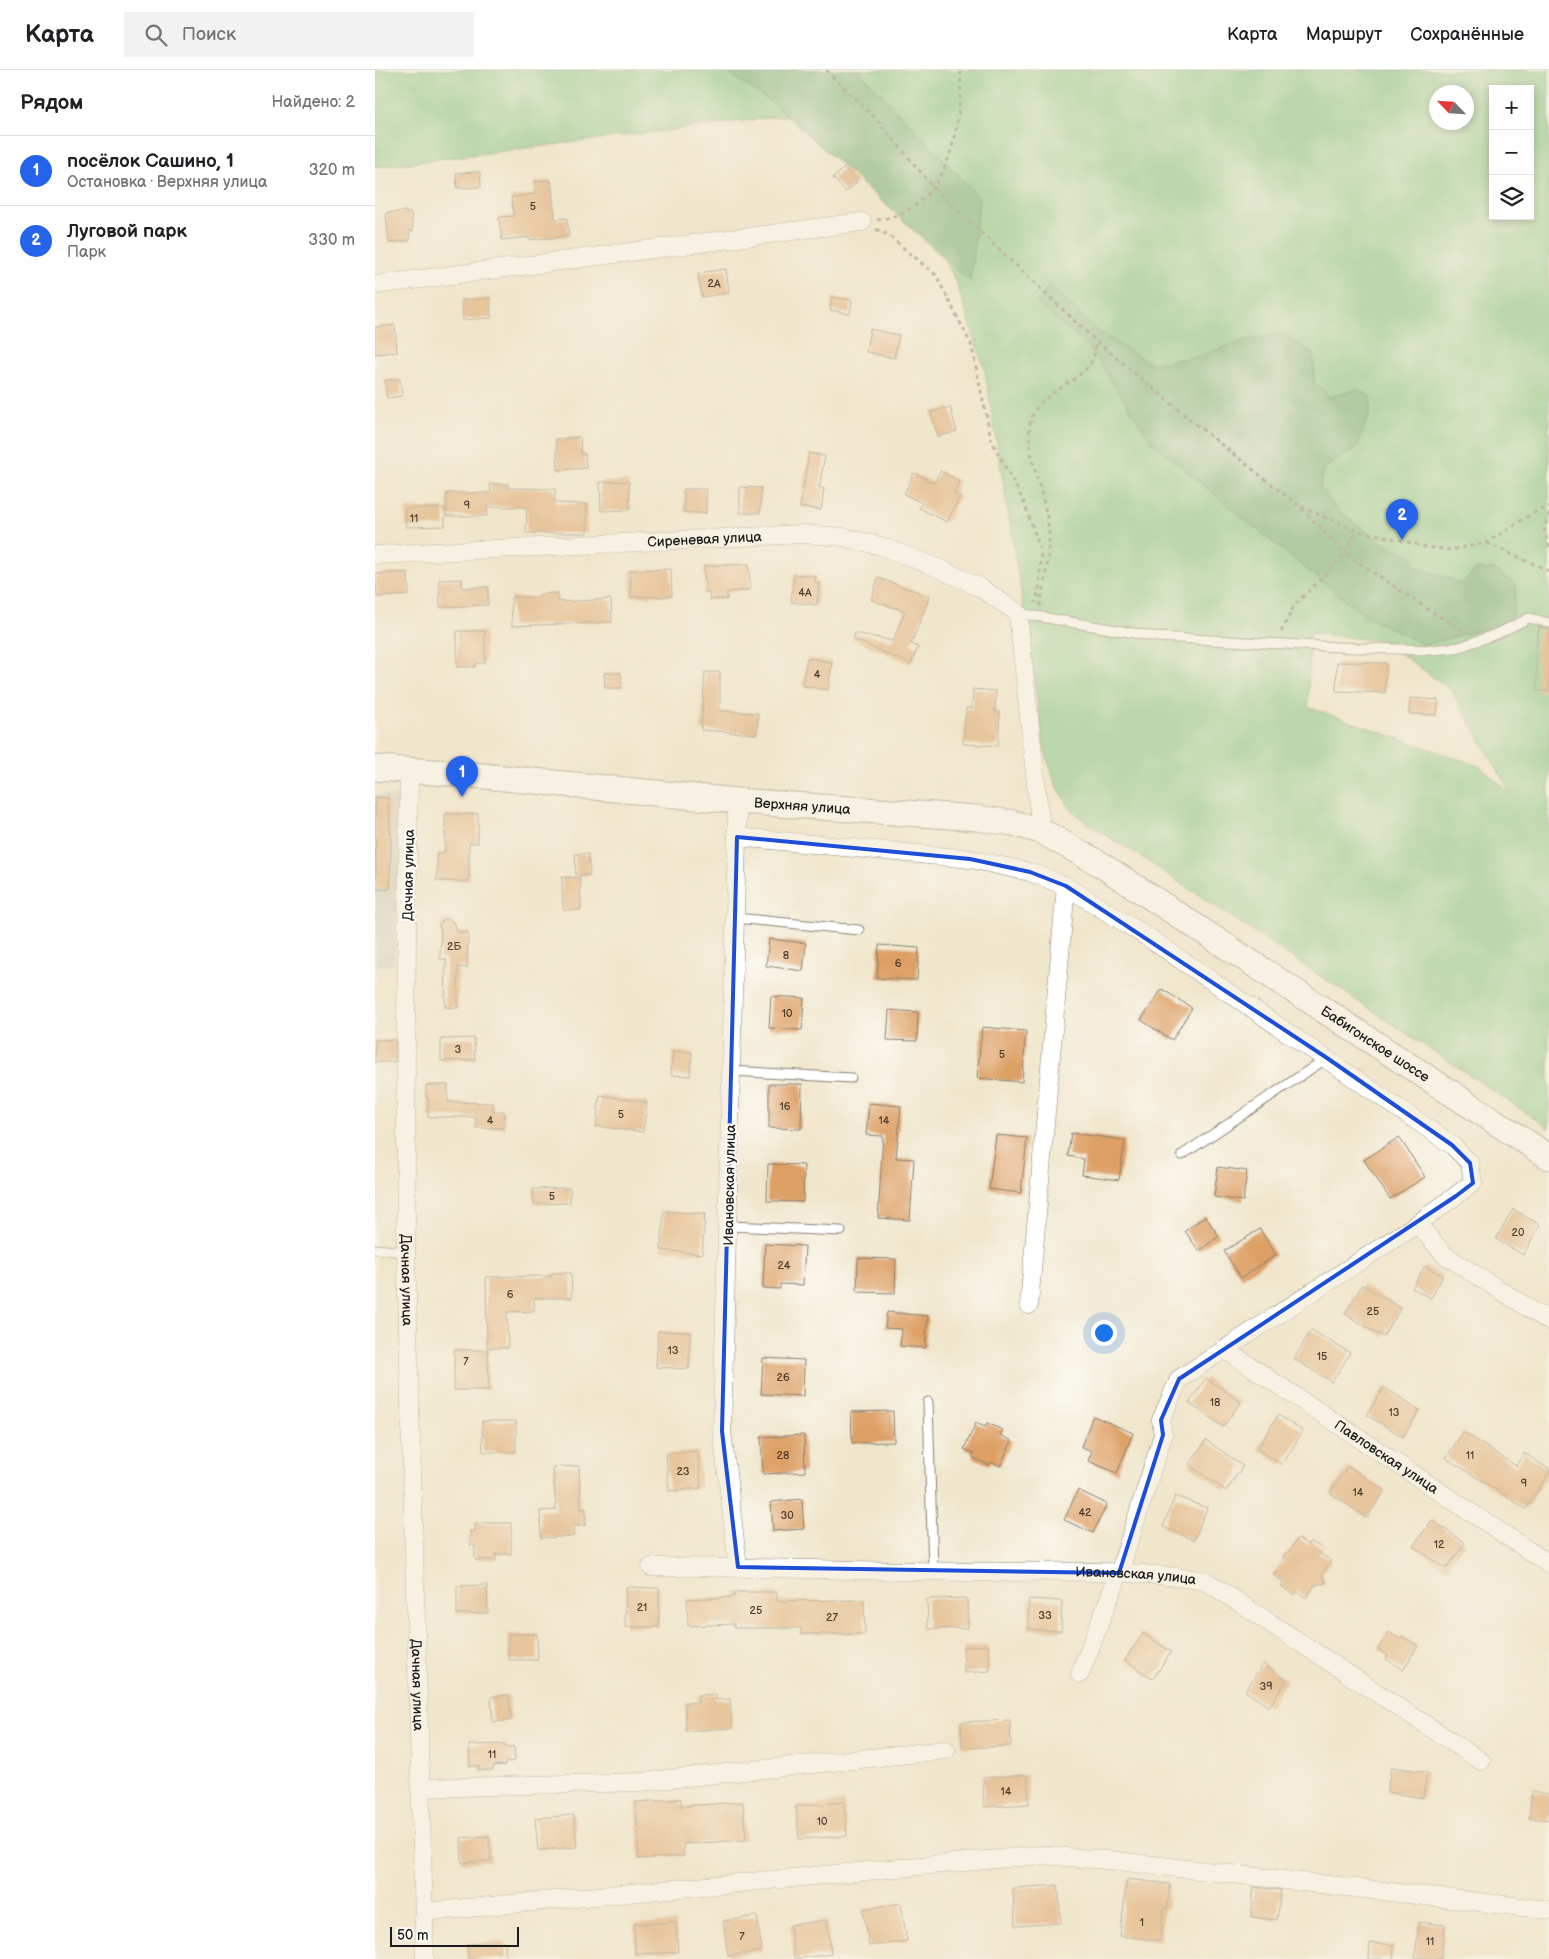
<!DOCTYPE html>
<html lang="ru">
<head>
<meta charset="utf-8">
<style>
  body { margin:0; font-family:"Balsamiq Sans",sans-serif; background:#f2f2f2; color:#202124 }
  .controls { position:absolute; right:15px; top:15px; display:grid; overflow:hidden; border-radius:0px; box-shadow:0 2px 8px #0003 }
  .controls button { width:45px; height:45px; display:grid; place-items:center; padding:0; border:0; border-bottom:1px solid #e0e0e0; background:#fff; color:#202124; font:25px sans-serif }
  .compass { position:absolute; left:1054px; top:15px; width:45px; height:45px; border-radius:50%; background:#fff; box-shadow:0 2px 8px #0003; rotate:295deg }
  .scale { position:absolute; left:15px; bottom:12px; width:129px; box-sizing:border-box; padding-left:5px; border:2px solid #1c1c1c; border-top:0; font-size:14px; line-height:18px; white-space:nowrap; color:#1c1c1c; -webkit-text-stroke:4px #fdfcf7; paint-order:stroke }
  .you { position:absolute; left:728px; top:1262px; width:18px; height:18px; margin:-12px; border:4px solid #fff; border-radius:50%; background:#1a73e8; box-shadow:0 0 0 8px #1a73e833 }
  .badge { display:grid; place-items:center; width:32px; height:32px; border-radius:50%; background:#2563eb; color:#fff; font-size:16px; font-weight:700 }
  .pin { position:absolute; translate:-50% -41px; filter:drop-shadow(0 1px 2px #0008) }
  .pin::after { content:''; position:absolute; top:26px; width:18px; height:15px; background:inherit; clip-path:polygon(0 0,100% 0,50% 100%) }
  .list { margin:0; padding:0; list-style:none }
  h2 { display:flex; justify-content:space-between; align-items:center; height:65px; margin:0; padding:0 20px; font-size:21px }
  h2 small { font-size:16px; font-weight:400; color:#757577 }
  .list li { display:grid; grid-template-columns:32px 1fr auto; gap:15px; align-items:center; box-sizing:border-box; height:70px; padding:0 20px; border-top:1px solid #e0e0e0 }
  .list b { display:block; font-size:19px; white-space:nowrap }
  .list p { margin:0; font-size:16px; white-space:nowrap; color:#757577 }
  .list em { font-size:16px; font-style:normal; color:#757577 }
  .icon { flex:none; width:28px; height:28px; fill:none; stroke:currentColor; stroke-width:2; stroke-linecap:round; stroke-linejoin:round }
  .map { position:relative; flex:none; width:1174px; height:1889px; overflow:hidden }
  header { display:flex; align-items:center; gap:30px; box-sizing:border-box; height:70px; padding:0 25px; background:#fff; border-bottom:1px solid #e0e0e0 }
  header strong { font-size:24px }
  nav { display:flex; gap:28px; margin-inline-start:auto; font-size:18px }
  .search { width:350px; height:45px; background:#f2f2f2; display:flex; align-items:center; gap:12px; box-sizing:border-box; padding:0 18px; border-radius:0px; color:#757577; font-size:19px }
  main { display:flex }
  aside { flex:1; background:#fff }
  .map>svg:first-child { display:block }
</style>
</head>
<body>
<header>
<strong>Карта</strong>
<div class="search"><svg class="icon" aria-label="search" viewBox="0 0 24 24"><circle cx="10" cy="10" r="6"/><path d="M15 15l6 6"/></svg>Поиск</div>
<nav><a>Карта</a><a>Маршрут</a><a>Сохранённые</a></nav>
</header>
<main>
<aside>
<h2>Рядом<small>Найдено: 2</small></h2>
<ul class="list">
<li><span class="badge">1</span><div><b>посёлок Сашино, 1</b><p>Остановка · Верхняя улица</p></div><em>320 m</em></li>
<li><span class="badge">2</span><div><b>Луговой парк</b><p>Парк</p></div><em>330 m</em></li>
</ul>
</aside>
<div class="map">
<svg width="1174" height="1889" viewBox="0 0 1174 1889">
  <rect width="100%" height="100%" fill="#fdfcf7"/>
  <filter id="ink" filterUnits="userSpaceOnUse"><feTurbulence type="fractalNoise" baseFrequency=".02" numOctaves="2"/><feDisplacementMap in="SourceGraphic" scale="10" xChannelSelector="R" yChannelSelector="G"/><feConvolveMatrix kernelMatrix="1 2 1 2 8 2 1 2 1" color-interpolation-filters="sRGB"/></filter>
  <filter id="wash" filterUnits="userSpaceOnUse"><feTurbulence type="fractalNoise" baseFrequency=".0096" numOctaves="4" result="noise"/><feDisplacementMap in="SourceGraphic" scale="20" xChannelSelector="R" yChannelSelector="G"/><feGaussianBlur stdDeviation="1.12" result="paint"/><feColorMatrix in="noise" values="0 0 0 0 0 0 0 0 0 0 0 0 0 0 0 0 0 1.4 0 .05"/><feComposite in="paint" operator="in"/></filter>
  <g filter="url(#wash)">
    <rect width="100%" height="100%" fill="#f0e6cc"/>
    <polygon fill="#c6c5b8" points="0,724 29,726 19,895 0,897"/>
    <path fill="#7dc683" stroke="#4c7150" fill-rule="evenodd" d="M0,0H1174V1058L757,781L717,757L696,739L680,713L669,678L647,529L610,301L582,215L496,35L0,97ZM1118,19H1155V146H1118ZM1062,22H1092V52H1062ZM935,563L1008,571L1076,620L1136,723L1104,696L933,637Z"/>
    <g fill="#66ab71" stroke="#416446">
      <polygon points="349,0 487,0 487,4 605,128 595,211 400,35"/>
      <polygon points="674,215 723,261 776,294 825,286 867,271 906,264 939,284 939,312 955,327 982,319 996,327 995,343 982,377 949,398 945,417 962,440 1008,474 1027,480 1037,487 1040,496 1088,514 1101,499 1118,499 1142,516 1136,551 1050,575 989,545 880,458 777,372 714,277 662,233"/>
    </g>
    <g id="blocks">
      <g fill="#dd9f63">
        <polygon points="469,98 482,112 471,122 458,108"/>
        <polygon points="105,102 106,117 82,118 81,103"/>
        <polygon points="176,110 180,149 192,148 194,166 154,170 154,167 127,170 124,147 139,146 136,127 160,124 159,112"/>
        <polygon points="31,141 32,144 36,143 38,161 34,161 35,170 14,173 11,143"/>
        <polygon points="351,199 354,223 327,227 323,203"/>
        <polygon points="457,227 477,230 475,244 455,240"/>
        <polygon points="115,228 116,248 88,250 87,230"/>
        <polygon points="20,255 22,282 0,284 0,257"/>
        <polygon points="495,259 524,265 519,288 491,282"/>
        <polygon points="25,309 27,326 12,328 10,310"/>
        <polygon points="575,337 582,361 563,367 556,342"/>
        <polygon points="205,367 206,384 210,384 211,398 183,400 181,369"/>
        <polygon points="434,383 450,386 444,418 449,418 446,440 425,437"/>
        <polygon points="565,401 584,411 579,423 585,426 572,452 544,438 547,433 529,424 539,403 559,413"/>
        <polygon points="254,411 255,440 226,441 225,412"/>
        <polygon points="115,414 133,414 133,418 180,419 180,433 212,434 212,463 151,463 152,437 112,437 112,446 72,446 72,423 116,423"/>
        <polygon points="365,417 386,418 385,443 365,443"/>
        <polygon points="309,419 331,419 331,443 309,442"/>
        <polygon points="30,438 70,438 70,456 31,457"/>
        <polygon points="374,494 375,520 352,522 352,529 335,530 334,522 330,523 329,496"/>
        <polygon points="296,499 297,526 256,527 255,500"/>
        <polygon points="33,502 34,525 2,527 0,504"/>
        <polygon points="419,504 441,506 440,512 444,513 442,535 416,532"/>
        <polygon points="503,508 555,526 536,574 543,577 536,594 478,569 480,563 518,571 530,541 496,530"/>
        <polygon points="87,509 87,518 113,517 113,535 65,537 64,510"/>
        <polygon points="183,523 183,532 236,529 237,552 137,556 136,527 165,527 165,524"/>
        <polygon points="1164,557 1174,559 1174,621 1162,621 1161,577"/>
        <polygon points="82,561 110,561 110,593 101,593 100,597 82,597"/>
        <polygon points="432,588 457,592 453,620 427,616"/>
        <polygon points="962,592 1011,593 1010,623 961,621"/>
        <polygon points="330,602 345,602 345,641 383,643 382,664 326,660"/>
        <polygon points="229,603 246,603 247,618 230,618"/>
        <polygon points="598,619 621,621 620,642 625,642 623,676 588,674 591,638 597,639"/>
        <polygon points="1035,628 1063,630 1062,645 1034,644"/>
        <polygon points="0,727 13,728 16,771 15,819 1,819"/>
        <polygon points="70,744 103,744 103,773 94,773 94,811 62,811 62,783 70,783"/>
        <polygon points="200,784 213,784 215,805 201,806"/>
        <polygon points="187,807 205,808 206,840 188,840"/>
        <polygon points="73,849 79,853 83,862 93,862 92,898 83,897 83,938 70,937 71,889 65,889 66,862 64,855 68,850"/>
        <polygon points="394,869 431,873 428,901 391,896"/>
        <polygon points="504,875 544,878 542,910 502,908"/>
        <polygon points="787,919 817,938 797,970 766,950"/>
        <polygon points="396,926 429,928 427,960 394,958"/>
        <polygon points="514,940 543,942 542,971 512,970"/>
        <polygon points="607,957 651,961 647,1012 602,1008"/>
        <polygon points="99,968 100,990 66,991 66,969"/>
        <rect x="0" y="970" width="20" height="22"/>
        <polygon points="298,981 317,982 315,1006 296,1005"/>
        <polygon points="394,1014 427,1014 426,1059 394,1058"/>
        <polygon points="51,1015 73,1015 73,1032 118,1033 118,1041 129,1041 129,1058 101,1058 101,1047 53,1047 53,1028 51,1028"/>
        <polygon points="225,1025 272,1032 268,1062 221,1056"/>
        <polygon points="494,1033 526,1036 521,1088 539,1089 535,1150 503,1148 508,1066 491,1065"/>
        <polygon points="696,1063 750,1070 744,1110 707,1105 709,1089 693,1086"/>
        <polygon points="621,1065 652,1068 646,1123 614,1119"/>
        <polygon points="1024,1067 1050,1107 1015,1129 989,1090"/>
        <polygon points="393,1094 429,1095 428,1132 392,1131"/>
        <polygon points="843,1097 872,1101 868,1131 839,1127"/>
        <polygon points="195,1118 195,1133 159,1134 158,1119"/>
        <polygon points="1138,1139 1165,1155 1148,1185 1121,1169"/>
        <polygon points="289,1141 330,1144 327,1184 286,1180"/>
        <polygon points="830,1146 844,1166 824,1181 810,1161"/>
        <polygon points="885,1159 901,1185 866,1208 849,1181"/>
        <polygon points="390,1174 430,1176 428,1215 405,1214 405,1219 388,1218"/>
        <polygon points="483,1188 521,1189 520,1223 482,1222"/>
        <polygon points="1050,1196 1068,1206 1056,1228 1037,1218"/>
        <polygon points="177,1203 196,1203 197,1228 159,1228 159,1241 132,1242 133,1278 112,1278 111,1207 177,1206"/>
        <polygon points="987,1215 1026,1238 1008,1267 970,1244"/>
        <polygon points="512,1242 553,1246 550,1278 525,1276 527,1259 510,1258"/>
        <polygon points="936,1260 975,1283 957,1312 919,1289"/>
        <polygon points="283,1261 315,1262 314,1299 281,1297"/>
        <polygon points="79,1280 113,1280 114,1320 79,1320"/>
        <polygon points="388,1288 429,1290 428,1326 386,1324"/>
        <polygon points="831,1308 866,1332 848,1357 814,1333"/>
        <polygon points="1009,1317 1045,1340 1028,1367 992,1345"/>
        <polygon points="518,1341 519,1372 477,1373 476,1342"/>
        <polygon points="903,1345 928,1361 907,1395 882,1379"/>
        <polygon points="718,1346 758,1363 742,1403 713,1391 717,1381 706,1377"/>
        <polygon points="107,1351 141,1351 141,1382 108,1382"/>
        <polygon points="601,1353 610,1357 612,1353 628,1360 625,1365 637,1371 625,1396 616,1392 614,1395 597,1387 599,1383 589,1379"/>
        <polygon points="1088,1362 1141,1396 1149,1383 1174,1399 1174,1403 1151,1439 1071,1388"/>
        <polygon points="429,1365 430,1402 388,1404 386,1367"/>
        <polygon points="831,1370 868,1396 851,1421 814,1395"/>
        <polygon points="323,1381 326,1418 294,1421 291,1384"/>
        <polygon points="204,1396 206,1439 210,1438 211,1455 198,1456 199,1466 166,1468 165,1441 181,1440 178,1397"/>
        <polygon points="973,1396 1010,1420 992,1448 955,1423"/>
        <polygon points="703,1420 732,1434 718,1463 689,1450"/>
        <polygon points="800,1426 832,1438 819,1470 788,1457"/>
        <polygon points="427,1429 429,1459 398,1461 396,1432"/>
        <polygon points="1057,1450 1090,1473 1071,1499 1038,1476"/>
        <polygon points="100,1453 136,1453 136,1484 121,1484 121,1490 100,1490 100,1475 95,1475 95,1461 100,1461"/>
        <polygon points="923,1468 933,1475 935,1471 947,1478 944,1483 956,1491 947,1504 951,1513 940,1515 931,1528 922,1521 919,1525 906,1516 909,1512 898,1505 908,1491 908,1486 915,1480"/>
        <polygon points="112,1515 113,1543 82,1544 82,1516"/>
        <polygon points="251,1517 284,1518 284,1557 250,1557"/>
        <polygon points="359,1522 402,1522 402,1531 489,1530 490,1564 426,1564 426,1558 359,1558 359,1554 313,1556 312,1529 359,1527"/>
        <polygon points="592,1528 593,1558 553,1559 552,1529"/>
        <polygon points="654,1529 687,1531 686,1561 653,1559"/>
        <polygon points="1014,1562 1025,1569 1027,1566 1043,1576 1028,1600 1011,1589 1013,1586 1003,1579"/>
        <polygon points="768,1563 796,1582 778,1609 750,1590"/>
        <polygon points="133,1564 162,1564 163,1590 134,1590"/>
        <polygon points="613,1575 615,1601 589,1603 588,1577"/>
        <polygon points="888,1594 912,1610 894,1637 870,1621"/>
        <polygon points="341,1624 341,1630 355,1629 357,1658 311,1661 310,1633 323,1632 323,1625"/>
        <polygon points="134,1625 136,1650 118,1652 116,1627"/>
        <polygon points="635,1650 636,1676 587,1678 586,1652"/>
        <polygon points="130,1674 130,1677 139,1677 140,1691 130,1692 130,1695 118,1696 118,1700 104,1701 104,1696 95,1696 94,1675"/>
        <polygon points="1016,1697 1052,1702 1048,1728 1012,1722"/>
        <polygon points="652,1705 654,1734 609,1737 608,1708"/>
        <polygon points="1157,1722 1174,1724 1174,1750 1154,1748"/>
        <polygon points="306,1729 306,1736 368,1732 371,1770 308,1774 309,1786 264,1789 261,1732"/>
        <polygon points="469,1732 472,1766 424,1769 421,1736"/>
        <polygon points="199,1745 202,1777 163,1780 160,1748"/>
        <polygon points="114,1766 116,1791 87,1793 86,1768"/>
        <polygon points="752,1809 795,1814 792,1839 789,1838 785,1871 745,1866"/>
        <polygon points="683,1815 686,1853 640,1856 638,1818"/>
        <polygon points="879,1817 906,1820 902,1850 876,1847"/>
        <polygon points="526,1833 532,1871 494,1876 488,1839"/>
        <polygon points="382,1846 387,1881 353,1886 348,1851"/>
        <polygon points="452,1850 456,1884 419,1889 415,1855"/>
        <polygon points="301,1852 303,1882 260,1884 259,1854"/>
        <polygon points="1044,1852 1070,1855 1066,1889 1040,1887"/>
        <polygon points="130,1872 131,1889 93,1889 92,1874"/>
        <polygon points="995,1873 1019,1875 1018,1889 994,1889"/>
      </g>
    </g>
  </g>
  <g filter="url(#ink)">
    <use href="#blocks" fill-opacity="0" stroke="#868174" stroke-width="1"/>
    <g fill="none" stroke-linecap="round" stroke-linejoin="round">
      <g stroke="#868174" stroke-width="11">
        <g id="lane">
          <polyline points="643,543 782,567 982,578 1059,580 1085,577 1124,563 1154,548 1174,553"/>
          <polyline points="360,848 484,860"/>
          <polyline points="357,1001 476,1008"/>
          <polyline points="807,1085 952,988"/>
          <polyline points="353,1156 466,1161"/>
          <polyline points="0,1179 31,1182"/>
          <polyline points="553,1332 558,1501"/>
        </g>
      </g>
      <g stroke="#868174" stroke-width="19">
        <g id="street">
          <polyline points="0,215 487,152"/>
          <path id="s1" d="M0,485L429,464L468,467L506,476L563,498L604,517L643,543L666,761"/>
          <path id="s2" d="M34,701L31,954V1182L50,1889"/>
          <polyline points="362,731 362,767 347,1361 363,1497"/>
          <polyline points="362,767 595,789 655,802 691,816 774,868 1077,1075 1095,1093 1098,1113 1042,1154 804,1309 786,1350 788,1365 744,1503 705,1604"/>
          <polyline points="1042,1154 1071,1186 1174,1251"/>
          <polyline points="654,1235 691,816"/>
          <path id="s3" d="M849,1279L1174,1494"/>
          <path id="s4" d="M276,1497C382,1497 487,1501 593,1502C672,1502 753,1498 831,1511L1106,1691"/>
          <polyline points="45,1718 265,1712 571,1680"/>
          <polyline points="49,1842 666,1785 743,1791 1174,1840"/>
        </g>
      </g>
      <g stroke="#868174" stroke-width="27">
        <g id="secondary">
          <path id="s5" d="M0,698L88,704L362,731L602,748L638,753L666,761L725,794L1174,1087"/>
        </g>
      </g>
      <g stroke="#868174" stroke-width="3" stroke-dasharray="4 4" stroke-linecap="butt">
        <polyline points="451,0 504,52 559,118 720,270 824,357 923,435 970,483 1054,540 1090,562"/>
        <path d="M502,150C576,139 585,61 586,0"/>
        <polyline points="501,159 513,165 561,205 596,274 617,372 648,430 666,482 664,521 660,533"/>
        <polyline points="926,437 983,461 1022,469 1051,477 1075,480 1111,473 1160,442 1174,437"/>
        <polyline points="1174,443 1169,461 1174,477"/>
        <polyline points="1112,473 1174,501"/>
        <path d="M665,536C669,513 675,488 674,464C673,430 648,383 656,349C664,317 727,310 720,271"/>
        <polyline points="906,562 919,536 970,483 983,461"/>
      </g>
      <use href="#lane" stroke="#fff" stroke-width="9"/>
      <use href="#street" stroke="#fff" stroke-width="18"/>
      <use href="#secondary" stroke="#fff" stroke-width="25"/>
    </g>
  </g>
  <path d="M0 0H1174V1889H0ZM362,767L595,789L655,802L691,816L952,988L1077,1075L1095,1093L1098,1113L1081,1126L804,1309L786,1350L788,1365L744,1503L363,1497L347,1361Z" fill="#f0e6cc" fill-opacity=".55" fill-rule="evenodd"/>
  <path fill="none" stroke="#1d4ed8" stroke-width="4" stroke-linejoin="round" d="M362,767L595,789L655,802L691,816L952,988L1077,1075L1095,1093L1098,1113L1081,1126L804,1309L786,1350L788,1365L744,1503L363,1497L347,1361Z"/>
  <g text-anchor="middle" stroke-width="4.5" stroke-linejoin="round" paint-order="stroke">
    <g font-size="11" fill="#4c3d2e">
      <text x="158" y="140">5</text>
      <text x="339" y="217">2А</text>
      <text x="92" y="439">9</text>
      <text x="39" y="452">11</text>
      <text x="430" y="526">4А</text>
      <text x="442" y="608">4</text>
      <text x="79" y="880">2Б</text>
      <text x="411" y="889">8</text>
      <text x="523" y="897">6</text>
      <text x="412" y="947">10</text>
      <text x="83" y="983">3</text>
      <text x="627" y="988">5</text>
      <text x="410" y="1040">16</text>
      <text x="246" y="1048">5</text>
      <text x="115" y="1054">4</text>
      <text x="509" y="1054">14</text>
      <text x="177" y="1130">5</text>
      <text x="1143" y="1166">20</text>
      <text x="409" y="1199">24</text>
      <text x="135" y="1228">6</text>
      <text x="998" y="1245">25</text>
      <text x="298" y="1284">13</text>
      <text x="947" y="1290">15</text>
      <text x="91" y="1295">7</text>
      <text x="408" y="1311">26</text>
      <text x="840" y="1336">18</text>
      <text x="1019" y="1346">13</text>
      <text x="408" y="1389">28</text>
      <text x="1095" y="1389">11</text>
      <text x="308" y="1405">23</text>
      <text x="1149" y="1417">9</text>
      <text x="983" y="1426">14</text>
      <text x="710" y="1446">42</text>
      <text x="412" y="1449">30</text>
      <text x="1064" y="1478">12</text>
      <text x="267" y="1541">21</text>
      <text x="381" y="1544">25</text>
      <text x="670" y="1549">33</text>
      <text x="457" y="1551">27</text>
      <text x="891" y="1620">39</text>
      <text x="117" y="1688">11</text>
      <text x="631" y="1725">14</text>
      <text x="447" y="1755">10</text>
      <text x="767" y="1856">1</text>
      <text x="367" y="1870">7</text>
      <text x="1055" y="1875">11</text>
    </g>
    <g font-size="14" fill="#1c1c1c" stroke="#fdfcf7">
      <text dy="5" stroke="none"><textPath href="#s1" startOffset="330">Сиреневая улица</textPath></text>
      <text dy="5" stroke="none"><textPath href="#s5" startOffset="429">Верхняя улица</textPath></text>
      <text transform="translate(33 805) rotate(-89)" y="5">Дачная улица</text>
      <text dy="5" stroke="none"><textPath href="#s5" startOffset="1066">Бабигонское шоссе</textPath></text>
      <text transform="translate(354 1115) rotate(-89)" y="5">Ивановская улица</text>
      <text dy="5" stroke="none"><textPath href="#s2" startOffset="509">Дачная улица</textPath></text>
      <text dy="5" stroke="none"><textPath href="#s3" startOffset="195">Павловская улица</textPath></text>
      <text dy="5" stroke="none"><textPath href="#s4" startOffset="485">Ивановская улица</textPath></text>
      <text dy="5" stroke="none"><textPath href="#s2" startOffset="914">Дачная улица</textPath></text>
    </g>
  </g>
</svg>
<div class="controls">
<button>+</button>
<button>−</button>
<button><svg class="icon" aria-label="layers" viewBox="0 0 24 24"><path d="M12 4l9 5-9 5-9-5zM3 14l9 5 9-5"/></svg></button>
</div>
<svg class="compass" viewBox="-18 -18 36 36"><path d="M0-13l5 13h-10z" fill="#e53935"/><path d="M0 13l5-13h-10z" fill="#757577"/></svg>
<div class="scale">50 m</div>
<div class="you"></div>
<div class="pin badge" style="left:87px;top:727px">1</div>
<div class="pin badge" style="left:1027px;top:470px">2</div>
</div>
</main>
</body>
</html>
